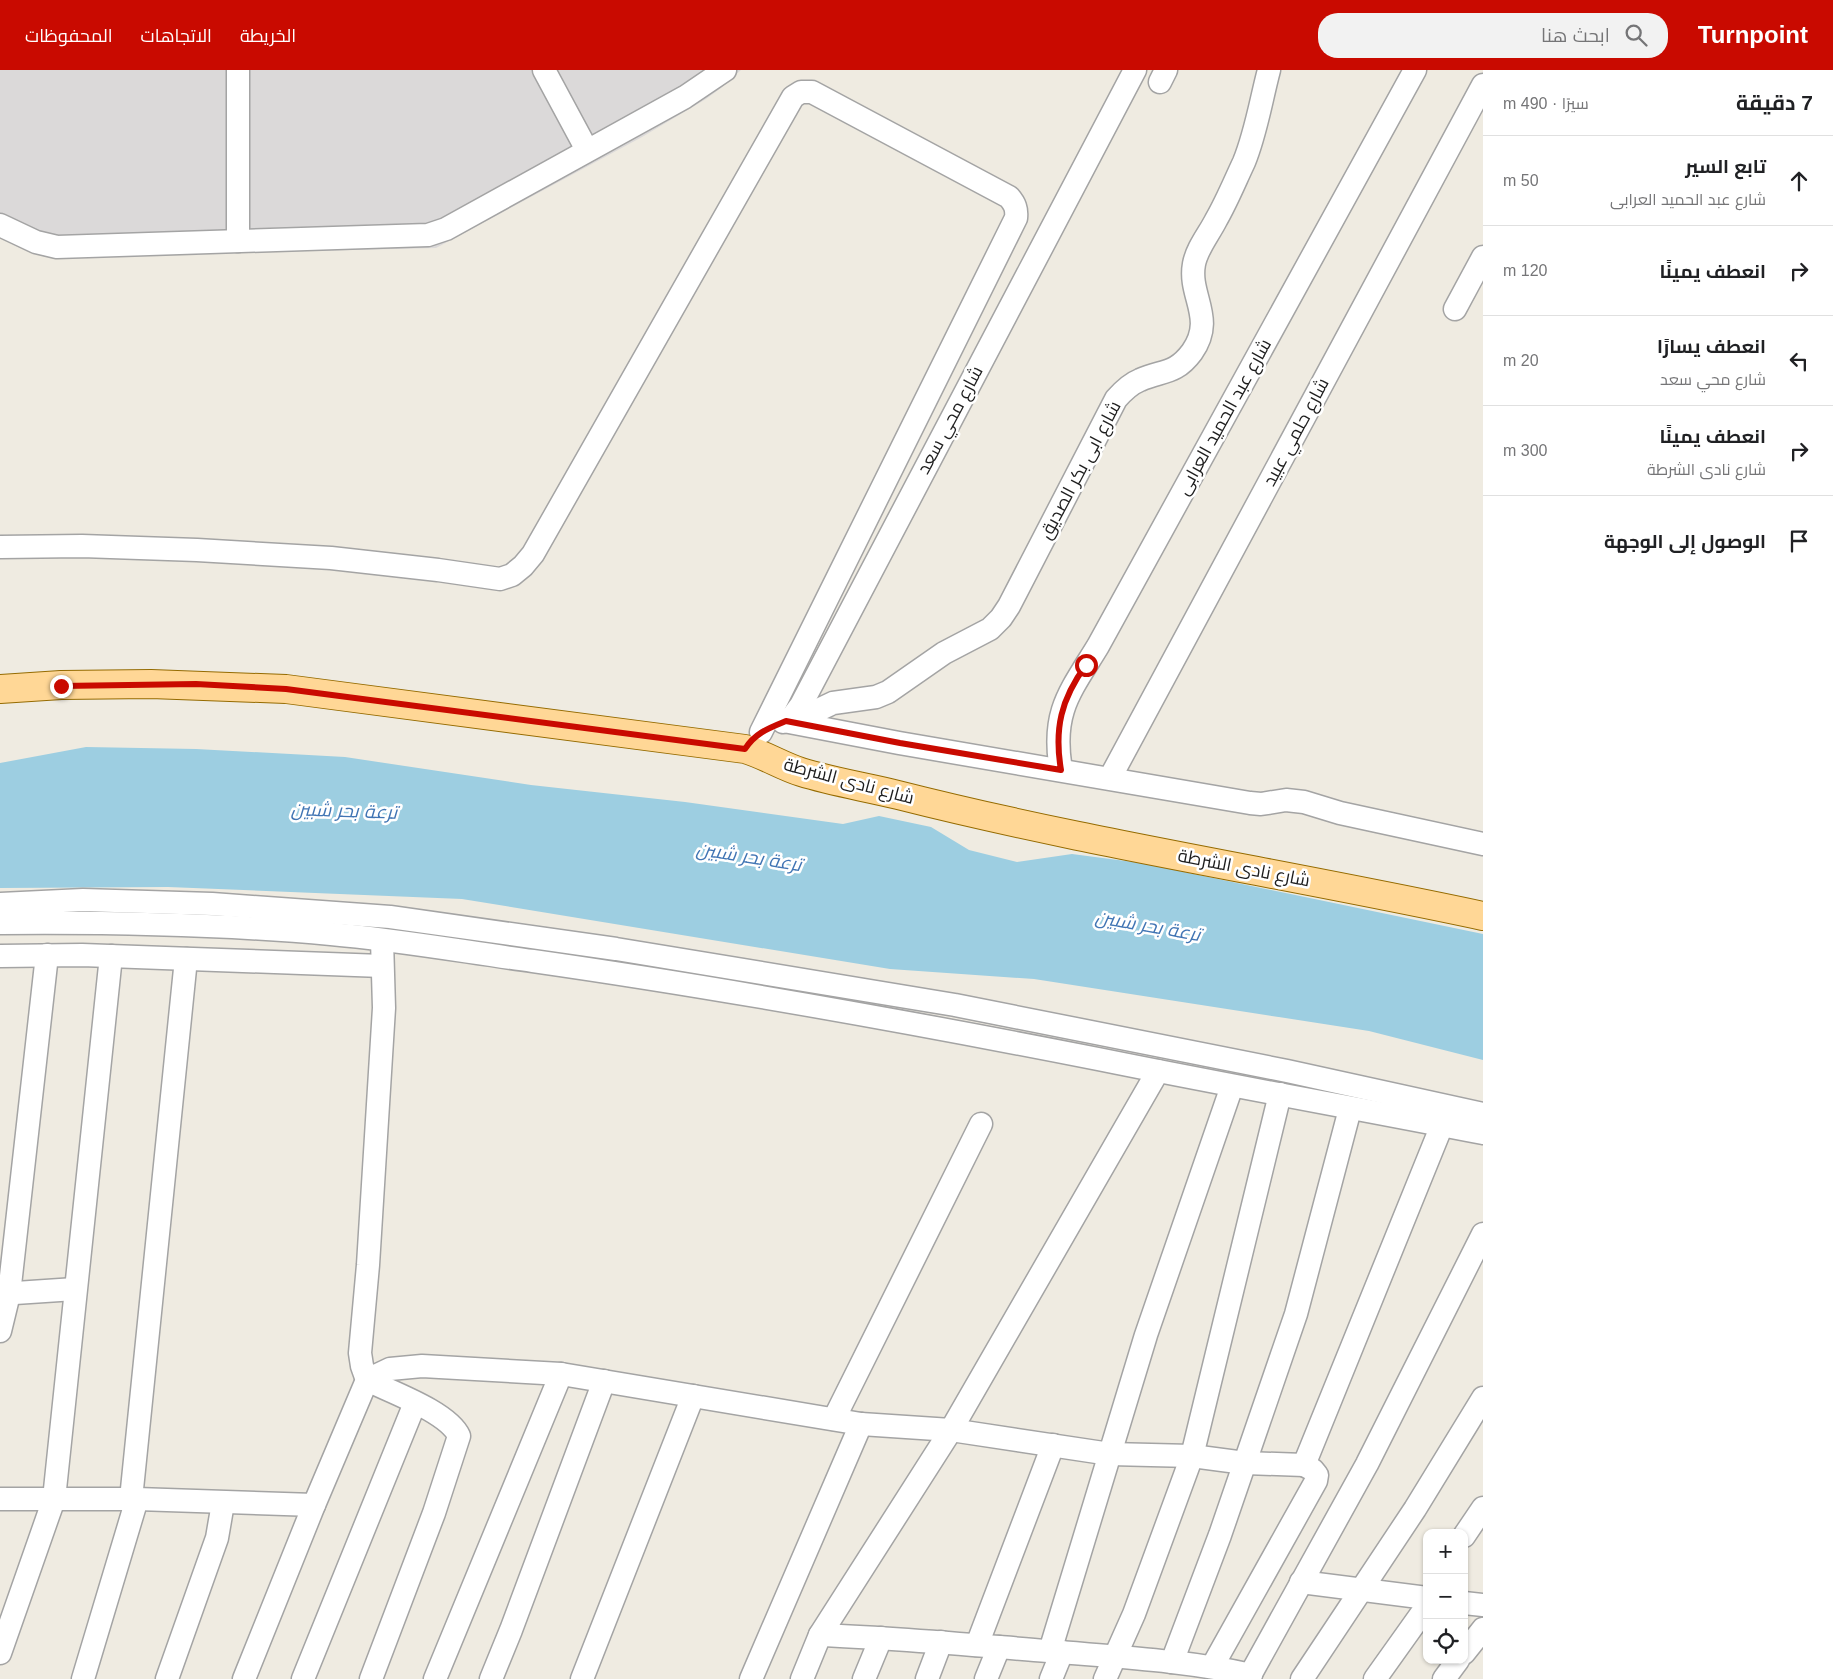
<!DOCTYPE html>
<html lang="ar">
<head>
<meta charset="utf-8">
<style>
  body { margin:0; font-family:Helvetica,Cairo,sans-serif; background:#f2f2f2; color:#202124; direction:rtl }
  .controls { position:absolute; right:15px; bottom:15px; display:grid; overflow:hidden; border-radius:10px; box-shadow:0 1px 4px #0004 }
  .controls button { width:45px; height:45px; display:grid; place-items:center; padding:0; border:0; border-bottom:1px solid #e0e0e0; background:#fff; color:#202124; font:25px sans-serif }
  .stop { position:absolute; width:15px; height:15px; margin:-11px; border:4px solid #c90a00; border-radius:50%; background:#fff }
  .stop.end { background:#c90a00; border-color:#fff; box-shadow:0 1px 5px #0008 }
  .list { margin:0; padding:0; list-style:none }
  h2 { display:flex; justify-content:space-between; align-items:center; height:65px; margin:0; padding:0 20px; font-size:21px }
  h2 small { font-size:16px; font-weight:400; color:#757577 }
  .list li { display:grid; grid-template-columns:32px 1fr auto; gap:15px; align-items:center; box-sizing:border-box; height:90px; padding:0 20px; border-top:1px solid #e0e0e0 }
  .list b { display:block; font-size:19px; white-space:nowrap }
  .list p { margin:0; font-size:16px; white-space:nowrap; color:#757577 }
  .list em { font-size:16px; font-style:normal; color:#757577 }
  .icon { flex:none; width:28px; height:28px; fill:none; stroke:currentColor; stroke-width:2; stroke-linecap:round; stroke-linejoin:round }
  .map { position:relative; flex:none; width:1483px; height:1609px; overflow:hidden; direction:ltr }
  header { display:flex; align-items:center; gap:30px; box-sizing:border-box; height:70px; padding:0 25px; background:#c90a00; color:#fff }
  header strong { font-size:24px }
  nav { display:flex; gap:28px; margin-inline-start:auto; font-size:18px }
  .search { width:350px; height:45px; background:#f2f2f2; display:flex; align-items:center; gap:12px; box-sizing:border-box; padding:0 18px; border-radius:20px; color:#757577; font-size:19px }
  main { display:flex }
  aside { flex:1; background:#fff }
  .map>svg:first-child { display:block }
</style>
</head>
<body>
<header>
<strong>Turnpoint</strong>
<div class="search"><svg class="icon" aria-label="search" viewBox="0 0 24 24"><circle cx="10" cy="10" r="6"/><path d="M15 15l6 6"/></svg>ابحث هنا</div>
<nav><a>الخريطة</a><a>الاتجاهات</a><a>المحفوظات</a></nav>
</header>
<main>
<aside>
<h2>7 دقيقة<small>سيرًا · 490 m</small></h2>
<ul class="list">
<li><svg class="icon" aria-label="ahead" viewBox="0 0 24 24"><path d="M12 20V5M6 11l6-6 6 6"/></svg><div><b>تابع السير</b><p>شارع عبد الحميد العرابى</p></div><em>50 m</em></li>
<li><svg class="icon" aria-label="right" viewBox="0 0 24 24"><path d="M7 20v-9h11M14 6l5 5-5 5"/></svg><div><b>انعطف يمينًا</b></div><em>120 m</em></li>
<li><svg class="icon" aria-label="left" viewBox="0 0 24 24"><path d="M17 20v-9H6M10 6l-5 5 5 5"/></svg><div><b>انعطف يسارًا</b><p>شارع محي سعد</p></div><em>20 m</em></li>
<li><svg class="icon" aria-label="right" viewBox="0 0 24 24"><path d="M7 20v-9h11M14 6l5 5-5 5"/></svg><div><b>انعطف يمينًا</b><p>شارع نادى الشرطة</p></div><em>300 m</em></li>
<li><svg class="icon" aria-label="arrive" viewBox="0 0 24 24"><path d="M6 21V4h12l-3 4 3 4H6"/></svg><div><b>الوصول إلى الوجهة</b></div></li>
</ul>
</aside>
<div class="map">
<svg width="1483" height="1609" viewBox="0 0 1483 1609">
  <rect width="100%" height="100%" fill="#efebe1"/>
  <polygon fill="#dbd9d9" points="0,0 741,0 721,18 706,29 642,67 436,178 45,187 0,165"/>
  <polygon fill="#9dcee1" points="86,677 196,679 345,687 531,715 685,732 843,754 879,746 931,757 969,780 1017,792 1072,784 1141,793 1483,864 1483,990 1369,961 1034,909 890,899 462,829 168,817 0,818 0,693"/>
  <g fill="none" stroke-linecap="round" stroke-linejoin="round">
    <g stroke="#a4a4a4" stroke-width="25">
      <g id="minor">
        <polyline points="238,0 238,171"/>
        <polyline points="544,0 587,80"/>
        <polyline points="1160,12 1166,0"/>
        <polyline points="0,155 36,172 57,177 428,165 446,159 685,27 725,0"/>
        <polyline points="1455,239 1483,187"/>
        <path d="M0,477L82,476L197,480L331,488L438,500L500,509L512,505L523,496L533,484L793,27L801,22H812L1009,127C1015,134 1017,139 1016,148L761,662"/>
        <path d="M786,651L810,644L833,633L876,627L888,622L944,583L990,559L1001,548L1009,536L1116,329C1123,321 1130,314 1140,310C1162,300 1175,305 1192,282C1216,248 1188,226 1194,194C1197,178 1209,164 1216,150C1227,131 1235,111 1244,92C1256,63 1261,30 1269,0"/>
        <polyline points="783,652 792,647 801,635 1135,0"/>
        <polyline points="789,652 899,673 1250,733 1261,734 1286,730 1304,732 1340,743 1483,774"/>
        <path d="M1061,700C1051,642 1070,622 1098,576L1415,0"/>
        <polyline points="1110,708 1483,15"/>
        <polyline points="0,834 83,830 212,834 390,847 616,879 955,935 1287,1001 1483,1044"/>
        <path d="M0,853C111,852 221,854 331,864C399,870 466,882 533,891C722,918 910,952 1098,989C1226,1015 1355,1038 1483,1063"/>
        <polyline points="0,886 82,885 382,896"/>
        <polyline points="0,1224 75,1219"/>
        <polyline points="0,1261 9,1224 47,885"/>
        <polyline points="834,1349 981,1054"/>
        <polyline points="0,1429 137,1429 314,1435 244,1609"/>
        <polyline points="131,1429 186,889"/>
        <polyline points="314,1435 367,1310 390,1299 422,1296 561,1304 861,1354 951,1360 1110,1384 1192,1386 1245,1393 1304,1395"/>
        <polyline points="1464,1466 1483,1438"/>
        <polyline points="1301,1512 1427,1528"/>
        <polyline points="1464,1533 1483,1535"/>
        <path d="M820,1565C896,1568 972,1575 1048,1581C1116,1587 1184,1590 1251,1605"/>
        <polyline points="977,1575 1053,1375"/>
        <polyline points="1050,1581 1146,1265 1232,1016"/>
        <polyline points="0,1583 54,1429 111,886"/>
        <polyline points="1464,1583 1483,1559"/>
        <polyline points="1172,1592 1220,1465 1296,1244 1350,1039"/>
        <polyline points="1212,1597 1316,1411 1317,1405 1313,1400 1304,1395 1442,1055"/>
        <polyline points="83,1609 137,1429"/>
        <polyline points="167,1609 217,1468 223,1433"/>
        <polyline points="303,1609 415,1333"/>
        <path d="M371,1609L434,1443L459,1366C448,1342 391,1322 367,1310L362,1296L360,1283L368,1195L384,938L382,870"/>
        <polyline points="435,1609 561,1304"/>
        <polyline points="491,1609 511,1560 604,1311"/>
        <polyline points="582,1609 693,1326"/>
        <polyline points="751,1609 861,1354"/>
        <polyline points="802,1609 820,1565 951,1360 1158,1001"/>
        <polyline points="864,1609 881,1568"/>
        <polyline points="927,1609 941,1572"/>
        <polyline points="986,1609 999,1577"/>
        <polyline points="1051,1609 1062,1582"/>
        <polyline points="1105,1609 1134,1544 1192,1386 1280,1024"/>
        <polyline points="1248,1609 1367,1394 1483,1164"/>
        <polyline points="1302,1609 1415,1439 1483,1328"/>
        <polyline points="1375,1609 1427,1536"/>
        <polyline points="1444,1609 1458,1590"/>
      </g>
    </g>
    <g stroke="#956b00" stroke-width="30">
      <path id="major" d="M0,619L61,615L151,614L286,619L745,679C765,685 782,696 801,702C833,712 866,717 898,725C1091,774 1288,804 1483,846"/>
    </g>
    <use href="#minor" stroke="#fff" stroke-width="22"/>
    <use href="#major" stroke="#ffd796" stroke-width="28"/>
  </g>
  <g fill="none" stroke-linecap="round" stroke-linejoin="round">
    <path stroke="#c90a00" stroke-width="6" d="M61,616L196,614L286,619L745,679C755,663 769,658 786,651L900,673L1061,700C1054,659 1061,629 1086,595"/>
  </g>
  <g text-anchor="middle" stroke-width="5" stroke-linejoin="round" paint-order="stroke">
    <g font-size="18" fill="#1d1d1d" stroke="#fff">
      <text transform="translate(1224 347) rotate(-61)" y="6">شارع عبد الحميد العرابى</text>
      <text transform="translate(950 350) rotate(-62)" y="6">شارع محي سعد</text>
      <text transform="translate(1296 362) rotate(-62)" y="6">شارع حلمي عبيد</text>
      <text transform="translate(1080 400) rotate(-62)" y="6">شارع ابى بكر الصديق</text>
      <text transform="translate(849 711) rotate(15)" y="6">شارع نادى الشرطة</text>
      <text transform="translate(1244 798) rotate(11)" y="6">شارع نادى الشرطة</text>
    </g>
    <g font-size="19" font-style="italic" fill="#4175b4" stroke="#fff">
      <text transform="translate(344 740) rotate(2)" y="7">ترعة بحر شبين</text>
      <text transform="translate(749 786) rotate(9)" y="7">ترعة بحر شبين</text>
      <text transform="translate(1148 855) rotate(10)" y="7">ترعة بحر شبين</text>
    </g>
  </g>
</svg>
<div class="controls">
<button>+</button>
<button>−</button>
<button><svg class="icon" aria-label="locate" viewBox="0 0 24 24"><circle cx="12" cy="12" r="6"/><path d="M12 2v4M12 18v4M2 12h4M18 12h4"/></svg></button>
</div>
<div class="stop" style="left:1086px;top:595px"></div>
<div class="stop end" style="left:61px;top:616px"></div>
</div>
</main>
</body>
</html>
